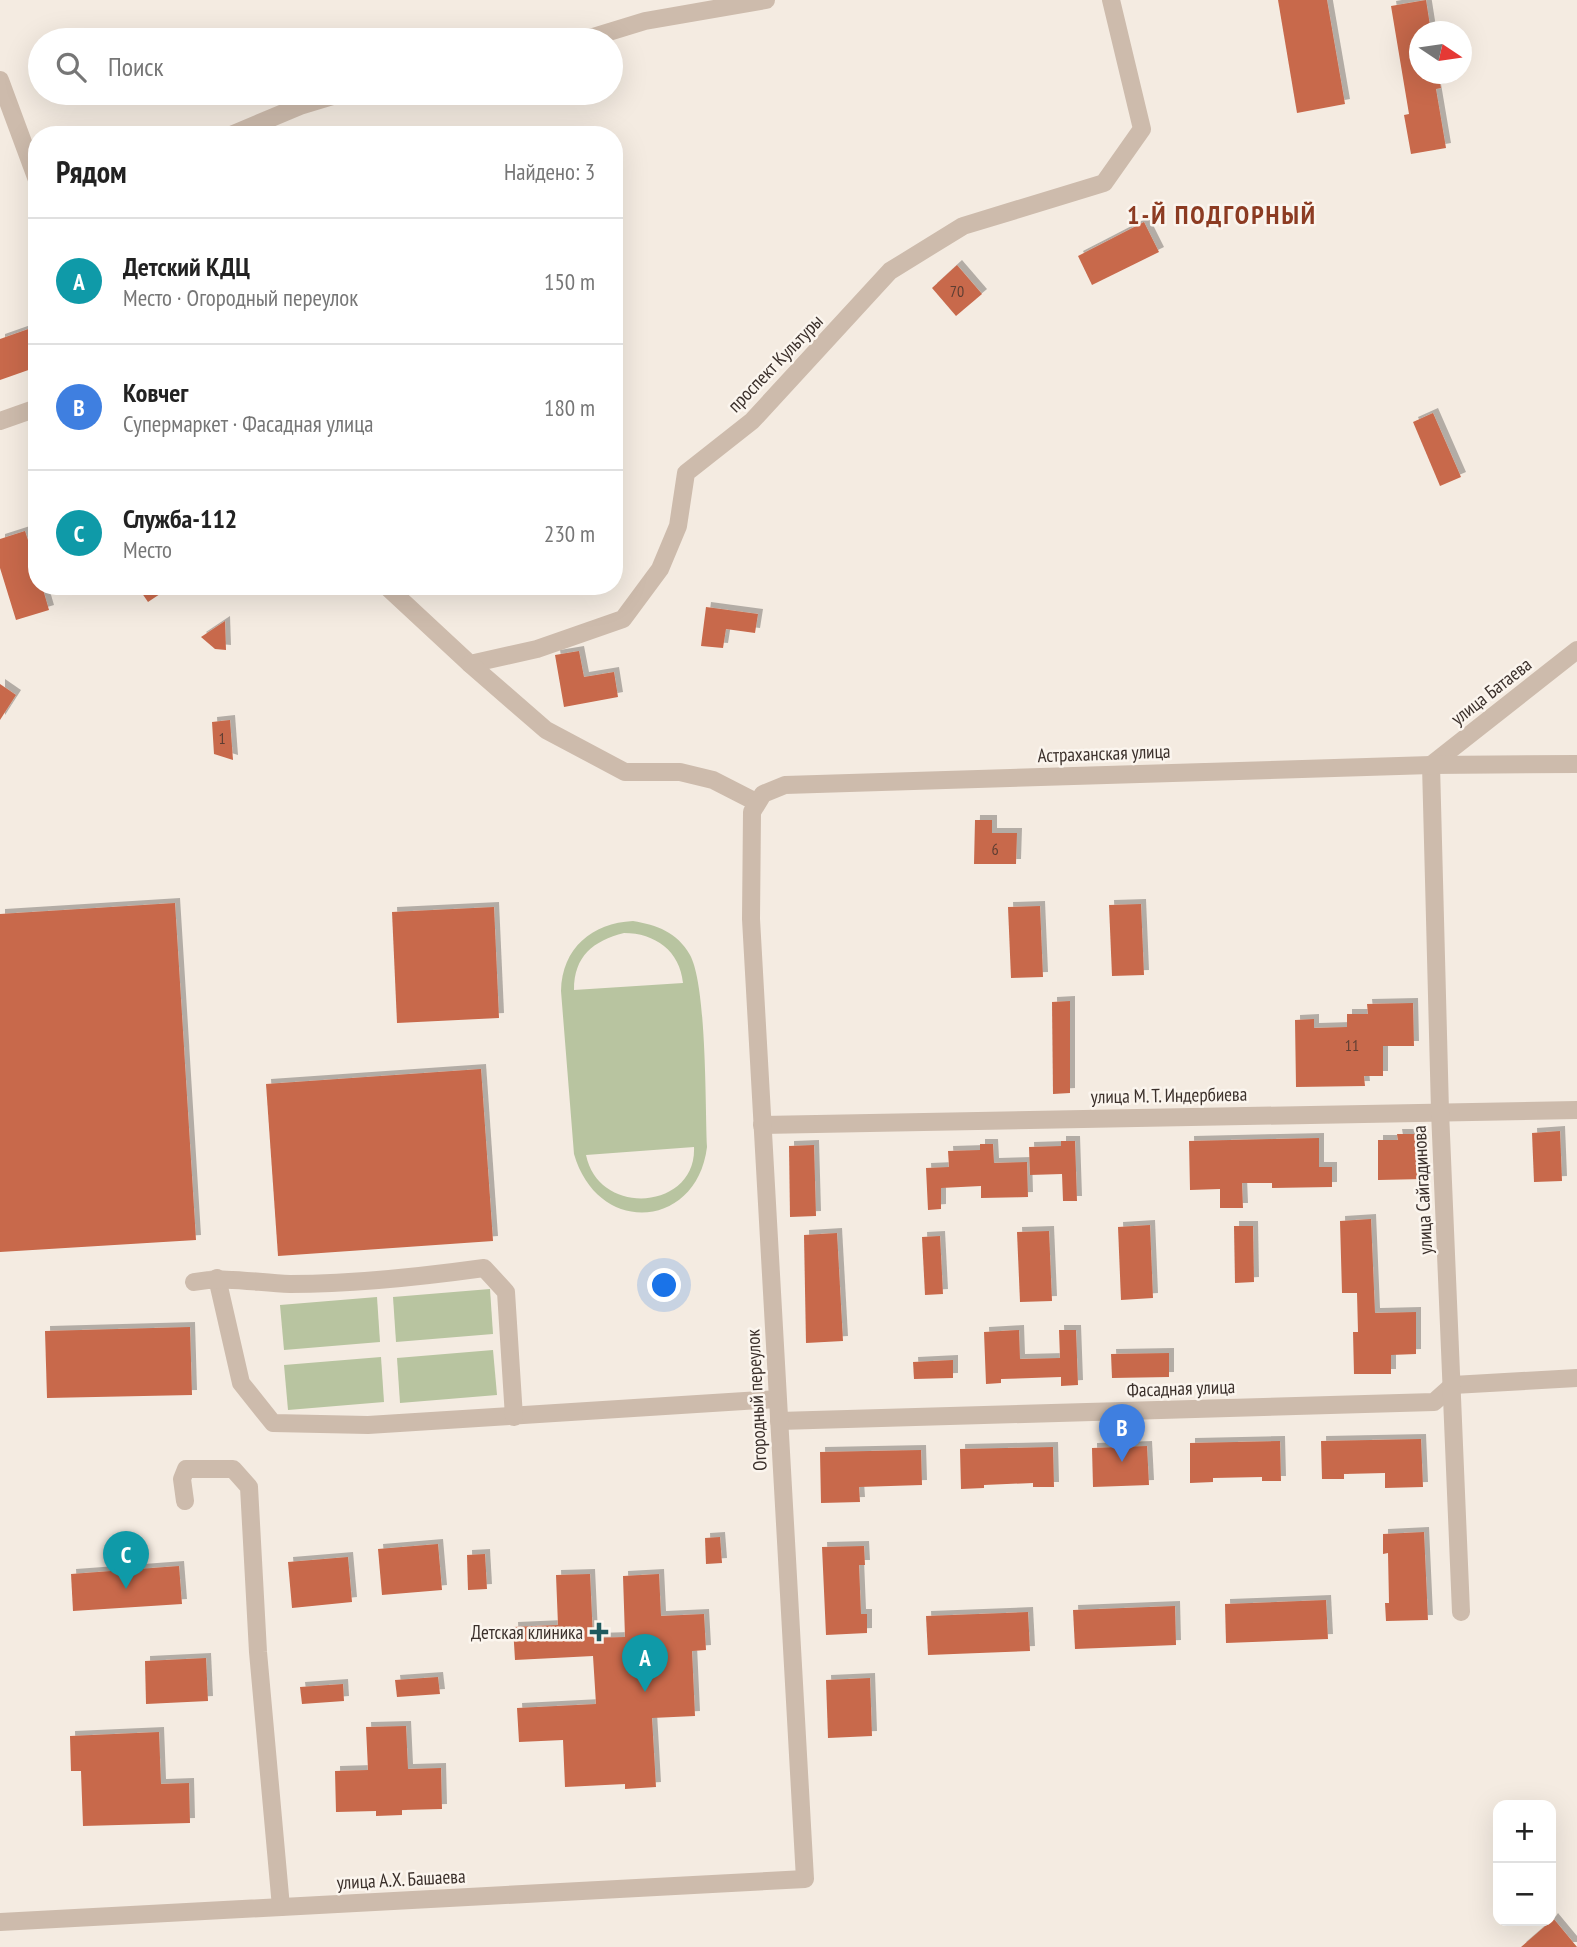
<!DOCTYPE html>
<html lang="ru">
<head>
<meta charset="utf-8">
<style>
  body { margin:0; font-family:"PT Sans Narrow",sans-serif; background:#f6f6f6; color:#222 }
  .controls { position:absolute; right:21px; bottom:21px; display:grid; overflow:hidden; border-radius:14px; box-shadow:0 7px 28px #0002 }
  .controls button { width:63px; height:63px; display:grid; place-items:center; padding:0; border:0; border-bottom:2px solid #e0e0e0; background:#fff; color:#222; font:35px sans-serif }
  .compass { position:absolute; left:1409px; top:21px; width:63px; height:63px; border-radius:50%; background:#fff; box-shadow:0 7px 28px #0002; rotate:103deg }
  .you { position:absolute; left:665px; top:1286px; width:24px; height:24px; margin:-18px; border:5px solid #fff; border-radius:50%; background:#1a73e8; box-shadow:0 0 0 10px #1a73e833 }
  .badge { display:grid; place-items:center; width:46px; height:46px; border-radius:50%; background:#1f5a5e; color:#fff; font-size:23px; font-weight:700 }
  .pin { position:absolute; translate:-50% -58px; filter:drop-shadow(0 2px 4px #0008) }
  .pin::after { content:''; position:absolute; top:37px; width:24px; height:21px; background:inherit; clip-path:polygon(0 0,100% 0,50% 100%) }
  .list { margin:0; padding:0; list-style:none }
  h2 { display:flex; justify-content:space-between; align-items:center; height:91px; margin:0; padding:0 28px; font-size:30px }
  h2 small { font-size:23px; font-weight:400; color:#767676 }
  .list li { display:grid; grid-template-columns:46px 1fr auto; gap:21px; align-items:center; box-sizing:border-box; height:126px; padding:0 28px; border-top:2px solid #e0e0e0 }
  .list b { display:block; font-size:26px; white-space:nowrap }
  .list p { margin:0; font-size:23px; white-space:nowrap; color:#767676 }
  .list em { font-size:23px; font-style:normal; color:#767676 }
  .icon { flex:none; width:38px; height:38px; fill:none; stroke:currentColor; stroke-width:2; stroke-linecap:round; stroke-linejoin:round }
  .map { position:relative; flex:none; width:1577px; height:1947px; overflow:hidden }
  .search { position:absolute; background:#fff; box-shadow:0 7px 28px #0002; left:28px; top:28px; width:595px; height:77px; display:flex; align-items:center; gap:18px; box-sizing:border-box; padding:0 24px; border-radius:38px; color:#767676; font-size:26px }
  .panel { position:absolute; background:#fff; box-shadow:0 7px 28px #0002; left:28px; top:126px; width:595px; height:469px; border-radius:28px }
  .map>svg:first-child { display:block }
</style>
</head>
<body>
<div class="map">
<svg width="1577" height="1947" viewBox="0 0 1577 1947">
  <defs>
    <filter id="shadow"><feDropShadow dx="5" dy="-5" stdDeviation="0" flood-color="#0004"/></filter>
  </defs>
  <rect width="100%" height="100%" fill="#f4ebe1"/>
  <g fill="#b8c4a0" fill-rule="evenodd">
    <path d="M633,921C657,925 677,932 690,955C707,986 705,1106 707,1147C697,1229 598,1237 574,1154L561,991C562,948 592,923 633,921ZM624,933C655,933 680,951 683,983L574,990C574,956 593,941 624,933ZM694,1147C697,1210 599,1218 586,1155Z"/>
    <polygon points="490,1289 493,1334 396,1342 393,1297"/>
    <polygon points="377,1297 380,1342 284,1350 280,1305"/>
    <polygon points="493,1350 497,1395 400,1403 397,1358"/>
    <polygon points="381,1357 384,1402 288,1410 284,1365"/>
  </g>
  <g fill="#c8694b" filter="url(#shadow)">
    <polygon points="1278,0 1327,0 1345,104 1297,113"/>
    <polygon points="1426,0 1431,32 1419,32 1419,74 1438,74 1441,88 1436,89 1446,148 1411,154 1404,115 1409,114 1391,6"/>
    <polygon points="1144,222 1159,252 1092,285 1078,256"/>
    <polygon points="957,265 982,294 956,316 932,288"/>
    <polygon points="37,326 37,367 0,380 0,339"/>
    <polygon points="1433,413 1461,477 1440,486 1413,422"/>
    <polygon points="25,531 37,568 37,586 42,586 49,610 16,620 0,568 0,539"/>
    <polygon points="137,586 172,586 148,602"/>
    <polygon points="706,607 758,614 755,633 726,629 723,648 701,646"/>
    <polygon points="225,621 226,650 215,649 201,637"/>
    <polygon points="579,651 584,677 614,672 618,697 564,707 555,655"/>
    <polygon points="0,684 16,695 0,720"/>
    <polygon points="230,720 233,760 214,754 212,722"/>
    <polygon points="975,820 992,820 992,833 1017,833 1016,864 974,864"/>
    <polygon points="175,903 196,1240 0,1252 0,914"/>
    <polygon points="1141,904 1144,975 1112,976 1109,905"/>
    <polygon points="1040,906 1043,977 1011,978 1008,907"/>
    <polygon points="494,907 499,1018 397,1023 392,912"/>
    <polygon points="1070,1001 1070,1093 1053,1094 1052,1002"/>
    <polygon points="1413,1003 1414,1046 1383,1046 1383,1076 1364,1076 1365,1086 1296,1087 1295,1020 1314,1019 1314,1028 1347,1027 1347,1014 1368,1014 1367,1004"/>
    <polygon points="481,1069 493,1241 278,1256 266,1084"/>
    <polygon points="1560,1131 1562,1181 1534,1182 1532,1133"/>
    <polygon points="1397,1134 1423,1134 1424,1179 1378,1180 1378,1140 1398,1140"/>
    <polygon points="1319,1138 1319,1167 1332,1167 1332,1187 1272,1188 1272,1183 1242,1183 1243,1208 1220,1208 1220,1189 1190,1190 1189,1141"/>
    <polygon points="1061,1141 1075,1141 1077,1201 1063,1201 1062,1174 1030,1175 1029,1147 1061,1146"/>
    <polygon points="980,1144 993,1144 994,1163 1027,1162 1028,1197 981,1198 981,1186 941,1188 941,1209 928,1210 926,1168 949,1167 948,1151 980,1150"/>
    <polygon points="814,1145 816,1216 790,1217 789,1146"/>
    <polygon points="1371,1219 1375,1313 1416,1312 1416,1354 1391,1355 1391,1374 1354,1374 1353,1332 1358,1332 1357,1293 1342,1293 1340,1221"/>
    <polygon points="1150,1225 1153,1298 1121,1300 1118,1227"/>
    <polygon points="1234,1226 1253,1226 1254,1282 1235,1283"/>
    <polygon points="1049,1231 1052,1301 1020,1302 1017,1232"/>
    <polygon points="837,1233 843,1341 806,1343 804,1235"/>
    <polygon points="940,1236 943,1294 925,1295 922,1237"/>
    <polygon points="190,1327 192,1395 47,1398 45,1331"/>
    <polygon points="1019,1330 1020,1359 1060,1358 1059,1330 1076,1330 1078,1385 1061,1386 1061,1377 1001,1379 1001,1383 986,1384 984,1332"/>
    <polygon points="1169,1353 1169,1377 1112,1378 1111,1354"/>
    <polygon points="953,1360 953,1378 914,1379 913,1362"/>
    <polygon points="1421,1439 1423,1487 1385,1488 1385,1473 1344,1474 1344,1479 1322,1479 1321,1441"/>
    <polygon points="1280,1441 1281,1481 1262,1481 1262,1477 1213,1478 1213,1482 1190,1483 1190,1443"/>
    <polygon points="1147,1446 1149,1485 1093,1487 1092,1448"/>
    <polygon points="1053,1447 1054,1487 1033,1487 1033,1483 984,1485 984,1488 961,1489 960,1449"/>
    <polygon points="921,1450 922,1485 859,1487 860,1502 821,1503 820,1452"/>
    <polygon points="1424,1532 1428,1620 1386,1621 1385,1603 1389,1603 1388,1553 1383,1554 1383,1534"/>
    <polygon points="720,1537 722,1563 706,1564 705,1538"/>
    <polygon points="438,1544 442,1590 382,1595 378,1549"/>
    <polygon points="864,1546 865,1565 859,1565 861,1614 867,1614 867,1633 826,1635 822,1547"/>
    <polygon points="485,1554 487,1589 468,1590 467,1555"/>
    <polygon points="348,1557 352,1602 292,1608 288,1562"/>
    <polygon points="179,1566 182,1604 73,1611 71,1574"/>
    <polygon points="590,1574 593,1638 625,1637 623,1576 659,1574 661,1616 704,1614 706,1650 692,1651 695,1716 652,1718 656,1787 625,1789 625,1784 565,1787 563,1740 519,1742 517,1708 596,1704 593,1656 515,1660 513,1627 558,1625 556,1575"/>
    <polygon points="1326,1600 1328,1639 1226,1643 1225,1604"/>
    <polygon points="1175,1606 1176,1645 1075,1649 1073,1610"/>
    <polygon points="1028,1612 1030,1651 928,1655 926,1616"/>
    <polygon points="206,1658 208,1701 146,1704 145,1661"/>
    <polygon points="438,1677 440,1694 397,1697 395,1680"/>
    <polygon points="870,1678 872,1736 828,1738 826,1680"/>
    <polygon points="343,1684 344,1701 302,1704 300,1687"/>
    <polygon points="406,1726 408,1769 441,1768 442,1809 402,1810 402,1815 376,1816 376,1811 336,1812 335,1771 368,1770 366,1727"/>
    <polygon points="159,1732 161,1784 189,1783 190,1823 83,1826 81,1771 71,1771 70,1736"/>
    <polygon points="1553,1918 1577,1947 1521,1947 1551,1921"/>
  </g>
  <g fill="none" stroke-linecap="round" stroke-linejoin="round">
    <g stroke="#cdbbac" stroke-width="18">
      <polyline points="583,40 645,21 766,0"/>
      <polyline points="0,80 37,180"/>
      <polyline points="231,135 300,106 343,93"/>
      <polyline points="0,421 37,408"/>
      <polyline points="386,586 470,664 537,649 623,619 660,569 678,526 686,473 752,421 890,271 963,226 1104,183 1142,129 1111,0"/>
      <polyline points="470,664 546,730 625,772 680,772 713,780 756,802"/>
      <polyline points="762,1125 1577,1110"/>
      <polyline points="217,1278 241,1383 273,1423 368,1425 777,1399"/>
      <path d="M194,1282C227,1276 257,1283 290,1284C355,1284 419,1277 484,1268L506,1292L514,1417"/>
      <polyline points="779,1421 1434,1402 1453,1385 1577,1378"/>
      <polyline points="185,1501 182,1479 186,1469 233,1469 249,1487 258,1652 281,1907"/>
      <polyline points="1461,1612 1440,1111 1431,765 1577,650"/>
      <polyline points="0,1922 805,1879 751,919 752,812 763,794 785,785 1431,765 1577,764"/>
    </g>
  </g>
  <path fill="#1f5a5e" stroke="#fbf5ee" stroke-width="2.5" d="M595.5 1621.5h7v7h7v7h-7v7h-7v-7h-7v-7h7z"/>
  <g text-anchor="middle" stroke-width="5" stroke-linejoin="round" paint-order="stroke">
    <g font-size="16" fill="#5e3e33">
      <text x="957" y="297">70</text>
      <text x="222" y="744">1</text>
      <text x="995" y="855">6</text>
      <text x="1352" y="1051">11</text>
    </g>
    <g font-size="19" fill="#3b302b" stroke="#fbf5ee">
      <text transform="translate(775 363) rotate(-46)" y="7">проспект Культуры</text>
      <text transform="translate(1491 691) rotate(-38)" y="7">улица Батаева</text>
      <text transform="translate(1104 753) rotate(-2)" y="7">Астраханская улица</text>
      <text transform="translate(1169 1095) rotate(-1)" y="7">улица М. Т. Индербиева</text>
      <text transform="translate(1422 1190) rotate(-93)" y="7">улица Сайгадинова</text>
      <text transform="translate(1181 1388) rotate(-2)" y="7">Фасадная улица</text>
      <text transform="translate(756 1400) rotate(-93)" y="7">Огородный переулок</text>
      <text transform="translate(401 1879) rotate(-3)" y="7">улица А.Х. Башаева</text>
    </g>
    <g font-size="19" fill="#3b302b" stroke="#fbf5ee" text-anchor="end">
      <text x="583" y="1639">Детская клиника</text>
    </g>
    <g font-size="26" font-weight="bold" letter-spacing="2" fill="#8c3b22" stroke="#fbf5ee">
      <text x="1222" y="224">1-Й ПОДГОРНЫЙ</text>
    </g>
  </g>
</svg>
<div class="controls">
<button>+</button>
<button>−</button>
</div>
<svg class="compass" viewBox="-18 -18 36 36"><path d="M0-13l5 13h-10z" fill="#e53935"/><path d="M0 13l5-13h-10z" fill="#767676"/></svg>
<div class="you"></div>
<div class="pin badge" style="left:645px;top:1692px;background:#0f9aa8">A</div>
<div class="pin badge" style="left:1122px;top:1462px;background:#3f7fe0">B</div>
<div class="pin badge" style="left:126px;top:1589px;background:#0f9aa8">C</div>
<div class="search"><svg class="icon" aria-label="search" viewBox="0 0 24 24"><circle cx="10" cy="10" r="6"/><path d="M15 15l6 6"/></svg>Поиск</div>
<section class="panel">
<h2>Рядом<small>Найдено: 3</small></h2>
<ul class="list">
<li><span class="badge" style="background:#0f9aa8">A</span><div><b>Детский КДЦ</b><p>Место · Огородный переулок</p></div><em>150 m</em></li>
<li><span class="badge" style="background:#3f7fe0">B</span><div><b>Ковчег</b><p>Супермаркет · Фасадная улица</p></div><em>180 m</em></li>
<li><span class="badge" style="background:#0f9aa8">C</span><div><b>Служба-112</b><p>Место</p></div><em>230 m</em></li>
</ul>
</section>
</div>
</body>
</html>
